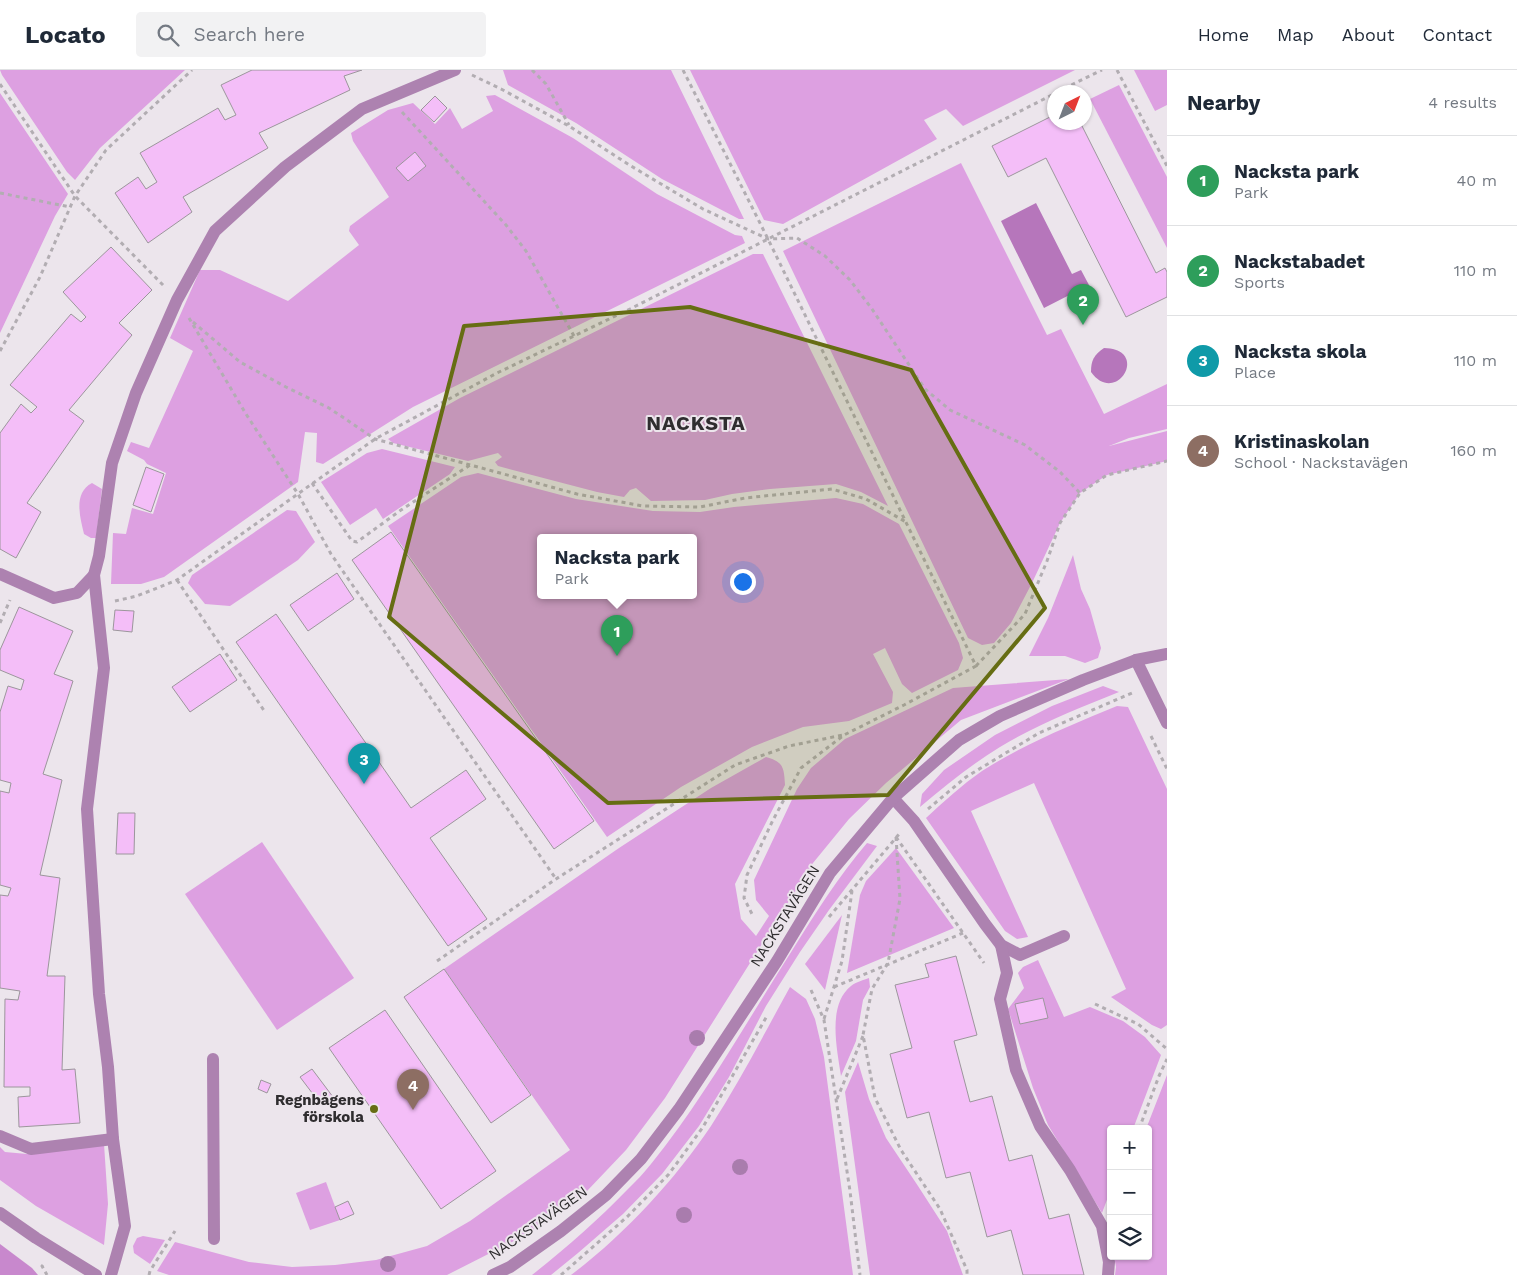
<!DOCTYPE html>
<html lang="en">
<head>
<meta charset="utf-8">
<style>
  body { margin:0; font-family:"Work Sans",sans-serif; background:#f2f2f3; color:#1f2937 }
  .controls { position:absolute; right:15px; bottom:15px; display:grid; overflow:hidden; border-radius:5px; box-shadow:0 1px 4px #0004 }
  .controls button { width:45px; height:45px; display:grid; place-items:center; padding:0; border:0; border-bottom:1px solid #e0e1e3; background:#fff; color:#1f2937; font:25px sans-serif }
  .compass { position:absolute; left:1047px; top:15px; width:45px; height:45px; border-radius:50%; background:#fff; box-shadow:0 1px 4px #0004; rotate:42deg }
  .you { position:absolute; left:742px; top:511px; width:18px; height:18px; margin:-12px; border:4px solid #fff; border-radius:50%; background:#1a73e8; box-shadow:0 0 0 8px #1a73e833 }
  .badge { display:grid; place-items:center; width:32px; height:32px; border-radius:50%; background:#ea580c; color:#fff; font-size:16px; font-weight:700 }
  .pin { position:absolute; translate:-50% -41px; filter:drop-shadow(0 1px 2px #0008) }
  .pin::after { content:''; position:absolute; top:26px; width:18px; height:15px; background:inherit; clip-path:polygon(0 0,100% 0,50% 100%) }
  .popup { position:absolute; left:537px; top:464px; width:160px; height:65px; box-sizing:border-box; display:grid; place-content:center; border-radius:5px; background:#fff; filter:drop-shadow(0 1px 4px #0005); font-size:16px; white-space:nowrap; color:#747a83 }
  .popup b { font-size:19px; color:#1f2937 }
  .popup::after { content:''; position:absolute; left:50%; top:100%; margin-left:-10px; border:10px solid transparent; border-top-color:#fff }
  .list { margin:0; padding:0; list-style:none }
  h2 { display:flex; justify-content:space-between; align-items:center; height:65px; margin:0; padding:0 20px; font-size:21px }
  h2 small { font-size:16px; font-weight:400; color:#747a83 }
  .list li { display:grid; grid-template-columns:32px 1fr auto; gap:15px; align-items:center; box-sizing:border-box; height:90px; padding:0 20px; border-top:1px solid #e0e1e3 }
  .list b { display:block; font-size:19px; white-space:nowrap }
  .list p { margin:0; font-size:16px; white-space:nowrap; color:#747a83 }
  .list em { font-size:16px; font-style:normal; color:#747a83 }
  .icon { flex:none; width:28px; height:28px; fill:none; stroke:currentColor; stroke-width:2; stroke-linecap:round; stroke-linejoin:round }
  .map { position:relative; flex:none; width:1167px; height:1205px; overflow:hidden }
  header { display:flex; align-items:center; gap:30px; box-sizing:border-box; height:70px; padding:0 25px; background:#fff; border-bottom:1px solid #e0e1e3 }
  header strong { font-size:24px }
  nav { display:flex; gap:28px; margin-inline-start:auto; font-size:18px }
  .search { width:350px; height:45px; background:#f2f2f3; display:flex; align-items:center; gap:12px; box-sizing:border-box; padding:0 18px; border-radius:5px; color:#747a83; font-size:19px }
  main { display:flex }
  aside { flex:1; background:#fff }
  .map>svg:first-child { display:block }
</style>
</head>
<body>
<header>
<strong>Locato</strong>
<div class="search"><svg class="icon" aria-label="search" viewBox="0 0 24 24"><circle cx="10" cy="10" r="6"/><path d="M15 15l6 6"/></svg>Search here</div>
<nav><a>Home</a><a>Map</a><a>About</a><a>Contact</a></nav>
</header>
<main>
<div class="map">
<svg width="1167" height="1205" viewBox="0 0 1167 1205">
  <rect width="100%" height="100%" fill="#ece5ec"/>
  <g fill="#dda0e1" fill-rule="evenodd">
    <polygon points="0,0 185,0 100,78 75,110 67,102 2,5"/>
    <polygon points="503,0 671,0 744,149 739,149 662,109 576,53 508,15"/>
    <polygon points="690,0 1075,0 963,56 946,39 924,50 937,69 783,154 764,150"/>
    <polygon points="1134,0 1167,0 1167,35 1155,41"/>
    <polygon points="1119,15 1167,107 1167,178 1090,29"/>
    <polygon points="0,23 68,124 55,146 0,263"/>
    <polygon points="495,25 573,68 657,124 735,165 742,166 745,173 413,337 323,394 316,392 317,363 305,362 298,412 164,507 141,514 111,514 113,463 126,464 132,438 153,444 166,403 147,394 144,390 127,381 131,372 149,378 193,281 170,268 200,200 220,200 288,231 359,175 349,161 350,156 389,127 353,71 351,63 388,40 413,33 435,54 450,38 462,59 493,41 486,26"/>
    <polygon points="961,93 1047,265 1061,259 1104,344 1167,314 1167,359 1129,368 1109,376 1167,361 1167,391 1107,405 1080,423 1060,453 1032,513 1011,553 994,573 982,575 968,568 783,181"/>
    <polygon points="753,184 763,184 888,436 861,422 836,414 770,419 732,424 705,430 651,431 636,418 630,420 624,427 597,422 498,396 495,392 502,387 498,383 468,391 393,373 388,369 460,328"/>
    <polygon points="382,379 455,397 450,404 383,449 376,438 350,455 321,412 367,383"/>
    <path d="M478,403L576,429L653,441L700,442L734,437L836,428L863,434L899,454L959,573L963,588L958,600L912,623L902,614L885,578L873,584L893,622L892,633L849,651L803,657L752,677L681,717L607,767L388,456L461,407ZM541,467H693V525H541Z"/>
    <path d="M92,413L102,419L96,468H91L84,464C80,447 73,423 92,413Z"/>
    <polygon points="287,440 296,441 315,472 298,490 230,536 205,534 188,513 192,505"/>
    <polygon points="1073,485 1081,519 1090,539 1101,578 1098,588 1085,593 1065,586 1029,586 1048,548"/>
    <path d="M1069,609L961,650L886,713L849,749L813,793L665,1028L626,1080L587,1121L526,1165L447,1205H169L157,1201L175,1172L249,1192L292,1197L335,1195L376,1190L427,1176L470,1151L570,1080L444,899L619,778L711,718L766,687C784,692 784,698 785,715L735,814L741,849L756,866L769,846L756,830L754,810L797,719L811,698L845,669L953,618Z"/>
    <path d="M1103,616L1119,622C1079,638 1038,654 1000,677C972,694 945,716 920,737L922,724L944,700L995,665L1052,636Z"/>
    <path d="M1117,636L1128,637L1167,719V955L1161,959L1152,955L1111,927L1126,919L1034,713L971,741L1028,867L1017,869L1005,861L926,748C944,731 962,715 982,701C1024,674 1071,655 1117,636Z"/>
    <polygon points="262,772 354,908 277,960 185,824"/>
    <path d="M867,773L877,776L829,840L800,882L766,936L729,1007L699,1056L662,1104L623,1144L578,1183L551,1205H532C566,1178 598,1150 628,1119C636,1111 644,1103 651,1094C705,1027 747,951 793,879C816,842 839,806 867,773Z"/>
    <polygon points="896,778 954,858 847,903 860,825 866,811"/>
    <polygon points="842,845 825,920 805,894"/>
    <polygon points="1038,890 1064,947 1090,937 1123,951 1145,967 1161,985 1133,1059 1111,1059 1111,1119 1102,1143 1048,1055 1033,1018 1008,939 1024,918 1018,903 1023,897"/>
    <path d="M869,908L870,917L863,930L856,971L841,1006C837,979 827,935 851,916C856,912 864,910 869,908Z"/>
    <path d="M790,917L806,929L815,949L824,987L853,1205H571C624,1165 674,1111 711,1056C740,1011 764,964 790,917Z"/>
    <polygon points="858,992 869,1029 886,1068 918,1116 947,1161 963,1205 870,1205 845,1022"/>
    <polygon points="1167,1005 1167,1205 1115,1205 1116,1197 1114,1186 1148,1186 1148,1059 1146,1059"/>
    <polygon points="104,1074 108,1134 104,1175 36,1136 0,1110 0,1077 5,1082 27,1084"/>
    <polygon points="326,1112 340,1150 310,1160 296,1123"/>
    <polygon points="143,1166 165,1170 150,1194 134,1183 133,1176 137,1168"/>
  </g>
  <polygon fill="#c888cd" points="0,1174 32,1198 38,1205 0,1205"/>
  <g fill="#b676bb">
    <polygon points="1036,133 1072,204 1081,200 1089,215 1044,238 1001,151"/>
    <path d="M1104,278C1151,279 1116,337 1091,302C1091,290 1094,285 1104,278Z"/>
  </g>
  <g fill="#f4bef8" stroke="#9c969c">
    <polygon points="252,0 362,0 344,6 350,20 259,63 268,78 183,127 192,142 148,173 115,123 138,107 146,119 157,112 140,83 218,38 225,50 236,45 221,15"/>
    <polygon points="435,26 447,38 434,52 421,40"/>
    <polygon points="1054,45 1054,52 1080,52 1156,203 1165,198 1167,202 1167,227 1126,247 1046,88 1008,107 992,76"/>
    <polygon points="415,82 426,96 408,111 396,98"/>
    <polygon points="111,177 152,220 119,253 132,265 69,340 84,351 27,433 41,442 16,488 0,479 0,363 21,334 31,343 37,337 10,315 71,244 81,252 86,247 63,222"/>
    <polygon points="146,397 164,404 151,442 133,435"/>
    <polygon points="391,462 594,751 554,779 352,490"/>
    <polygon points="337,503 354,529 308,561 290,535"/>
    <polygon points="19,537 73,561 54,604 73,611 43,704 62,710 40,805 60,808 47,906 65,906 62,1000 75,999 80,1053 19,1057 18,1027 30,1026 30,1017 4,1017 5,929 18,930 20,921 0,918 0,825 8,826 11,818 0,815 0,721 9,723 11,713 0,710 0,642 8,616 21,620 24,610 0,600 0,580"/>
    <polygon points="115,540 134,541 132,562 113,560"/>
    <polygon points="276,544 411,738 466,700 486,729 430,768 487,849 448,876 236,572"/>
    <polygon points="220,584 237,610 190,642 172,617"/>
    <polygon points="118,743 135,743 134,784 116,784"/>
    <polygon points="956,886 977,965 954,971 970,1032 992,1026 1009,1091 1032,1085 1049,1149 1069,1144 1084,1205 1023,1205 1011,1160 987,1167 970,1102 946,1108 929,1042 907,1048 890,984 912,978 895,915 929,907 925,894"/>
    <polygon points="444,899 531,1025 491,1053 404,927"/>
    <polygon points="1043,928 1048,948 1020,954 1015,934"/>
    <polygon points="385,940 496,1101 441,1139 329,978"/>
    <polygon points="312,999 333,1027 322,1036 300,1007"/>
    <polygon points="261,1010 271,1014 267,1023 258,1019"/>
    <polygon points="348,1131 354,1144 340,1150 335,1137"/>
  </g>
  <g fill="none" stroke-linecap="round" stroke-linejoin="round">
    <g stroke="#b2adb2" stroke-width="3" stroke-dasharray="4 4" stroke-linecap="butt">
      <polyline points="532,0 546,14 569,55"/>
      <polyline points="683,0 768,169 976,596 904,635 844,665 801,698 773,750 747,805 744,828 753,846"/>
      <polyline points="1117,0 1167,96"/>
      <polyline points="472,5 503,20 569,56 631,96 703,139 768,169 797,168 825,186 850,210 872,239 925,319 950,340 1025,375 1060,402 1080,423"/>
      <polyline points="0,14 75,126 164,216"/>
      <polyline points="1057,22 1102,0"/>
      <polyline points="402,42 506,155 526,181 574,266"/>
      <polyline points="0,123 70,137"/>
      <polyline points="189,248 246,344 298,424 331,484 556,809"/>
      <polyline points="193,252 240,292 286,317 329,338 375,369 577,424 643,436 700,437 745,428 832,419 866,429 906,452"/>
      <polyline points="0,281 40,207 75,126 106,80 192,0"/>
      <polyline points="312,413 352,471 357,472 401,440 470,395"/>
      <polyline points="177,510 265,642"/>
      <polyline points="115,531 137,526 177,510 375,369 497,303 630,239 1054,24"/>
      <polyline points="0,553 10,530"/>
      <polyline points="976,596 1025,544 1047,491 1060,453 1080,423 1107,405 1167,391"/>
      <polyline points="1151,666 1167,699"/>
      <polyline points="928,739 966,707 1039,663 1132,623"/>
      <polyline points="896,767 900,829 888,893 872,919 863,965 875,1028 901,1080 940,1139 967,1200 967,1205"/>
      <polyline points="896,767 984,893"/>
      <polyline points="829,847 900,763"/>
      <polyline points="437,891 556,809 735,695 789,676 843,665"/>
      <polyline points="834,917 963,863"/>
      <polyline points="811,920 824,950 850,1121 860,1205"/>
      <polyline points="1095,934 1138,954 1167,979"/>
      <polyline points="824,949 842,891 852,821"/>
      <polyline points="837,1029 863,966"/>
      <polyline points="1139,1059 1159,1006 1167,989"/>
      <polyline points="43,1195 42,1196 47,1205"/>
      <polyline points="149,1205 150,1201 175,1161"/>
      <polyline points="561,1205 628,1146 669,1104 703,1057 767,946"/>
    </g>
    <g stroke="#ad82b0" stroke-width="12">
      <polyline points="0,504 54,528 77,523 94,505"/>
      <polyline points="1136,590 1167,653"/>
      <polyline points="893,728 914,751 985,854 1001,875 1020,885 1064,866"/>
      <polyline points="1001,875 1007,903 1000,929 1016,1000 1040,1056 1070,1100 1102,1156 1109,1192 1108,1205"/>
      <polyline points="213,989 214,1169"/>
      <polyline points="0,1066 31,1079 113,1069"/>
      <polyline points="0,1143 36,1168 96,1205"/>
      <polyline points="111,1205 125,1156 113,1069 108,997 99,924 87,739 104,598 94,505 99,486 112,393 136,323 177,230 215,161 285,97 362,39 455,0"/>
      <polyline points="493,1205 510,1197 561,1161 606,1125 641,1089 679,1039 777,891 830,803 893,728 959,670 1000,646 1083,610 1136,590 1167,584"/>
    </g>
  </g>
  <g fill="#a97cad">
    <circle cx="697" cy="968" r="8"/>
    <circle cx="740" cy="1097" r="8"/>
    <circle cx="684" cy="1145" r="8"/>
    <circle cx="388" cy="1194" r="8"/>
  </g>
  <path fill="#666d13" fill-opacity="0.2" stroke="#666d13" stroke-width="4" stroke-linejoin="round" d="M690,237L911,300L1045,538L888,725L608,733L389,547L464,256Z"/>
  <circle fill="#666d13" stroke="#ece5ec" stroke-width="2" cx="374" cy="1039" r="5"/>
  <g text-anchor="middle" stroke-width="4" stroke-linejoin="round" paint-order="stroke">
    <g font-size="15" fill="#2f2d2f" stroke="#ece5ec">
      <text transform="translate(785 846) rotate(-58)" y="5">NACKSTAVÄGEN</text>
      <text transform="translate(538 1153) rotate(-35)" y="5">NACKSTAVÄGEN</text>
    </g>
    <g font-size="15" font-weight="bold" fill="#2f2d2f" stroke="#ece5ec" text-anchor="end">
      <text x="364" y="1035">Regnbågens<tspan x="364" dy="17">förskola</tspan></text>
    </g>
    <g font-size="20" font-weight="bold" letter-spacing="1" fill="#2f2d2f" stroke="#ece5ec">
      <text x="696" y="360">NACKSTA</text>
    </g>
  </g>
</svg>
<div class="controls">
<button>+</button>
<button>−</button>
<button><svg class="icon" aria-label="layers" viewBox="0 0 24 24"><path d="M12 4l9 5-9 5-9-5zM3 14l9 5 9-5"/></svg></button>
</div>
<svg class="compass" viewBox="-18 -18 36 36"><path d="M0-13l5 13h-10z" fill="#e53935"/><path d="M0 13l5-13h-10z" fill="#747a83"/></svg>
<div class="you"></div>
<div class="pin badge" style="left:617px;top:586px;background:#2e9e5b">1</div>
<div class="popup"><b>Nacksta park</b>Park</div>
<div class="pin badge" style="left:1083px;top:255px;background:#2e9e5b">2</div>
<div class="pin badge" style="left:364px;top:714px;background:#0f9aa8">3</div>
<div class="pin badge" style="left:413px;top:1040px;background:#8d6e63">4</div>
</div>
<aside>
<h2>Nearby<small>4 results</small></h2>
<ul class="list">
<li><span class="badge" style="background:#2e9e5b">1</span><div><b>Nacksta park</b><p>Park</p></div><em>40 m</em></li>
<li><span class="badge" style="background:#2e9e5b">2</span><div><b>Nackstabadet</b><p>Sports</p></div><em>110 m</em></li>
<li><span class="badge" style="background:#0f9aa8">3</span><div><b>Nacksta skola</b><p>Place</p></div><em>110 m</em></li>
<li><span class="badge" style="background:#8d6e63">4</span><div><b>Kristinaskolan</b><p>School · Nackstavägen</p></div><em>160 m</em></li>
</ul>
</aside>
</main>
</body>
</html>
